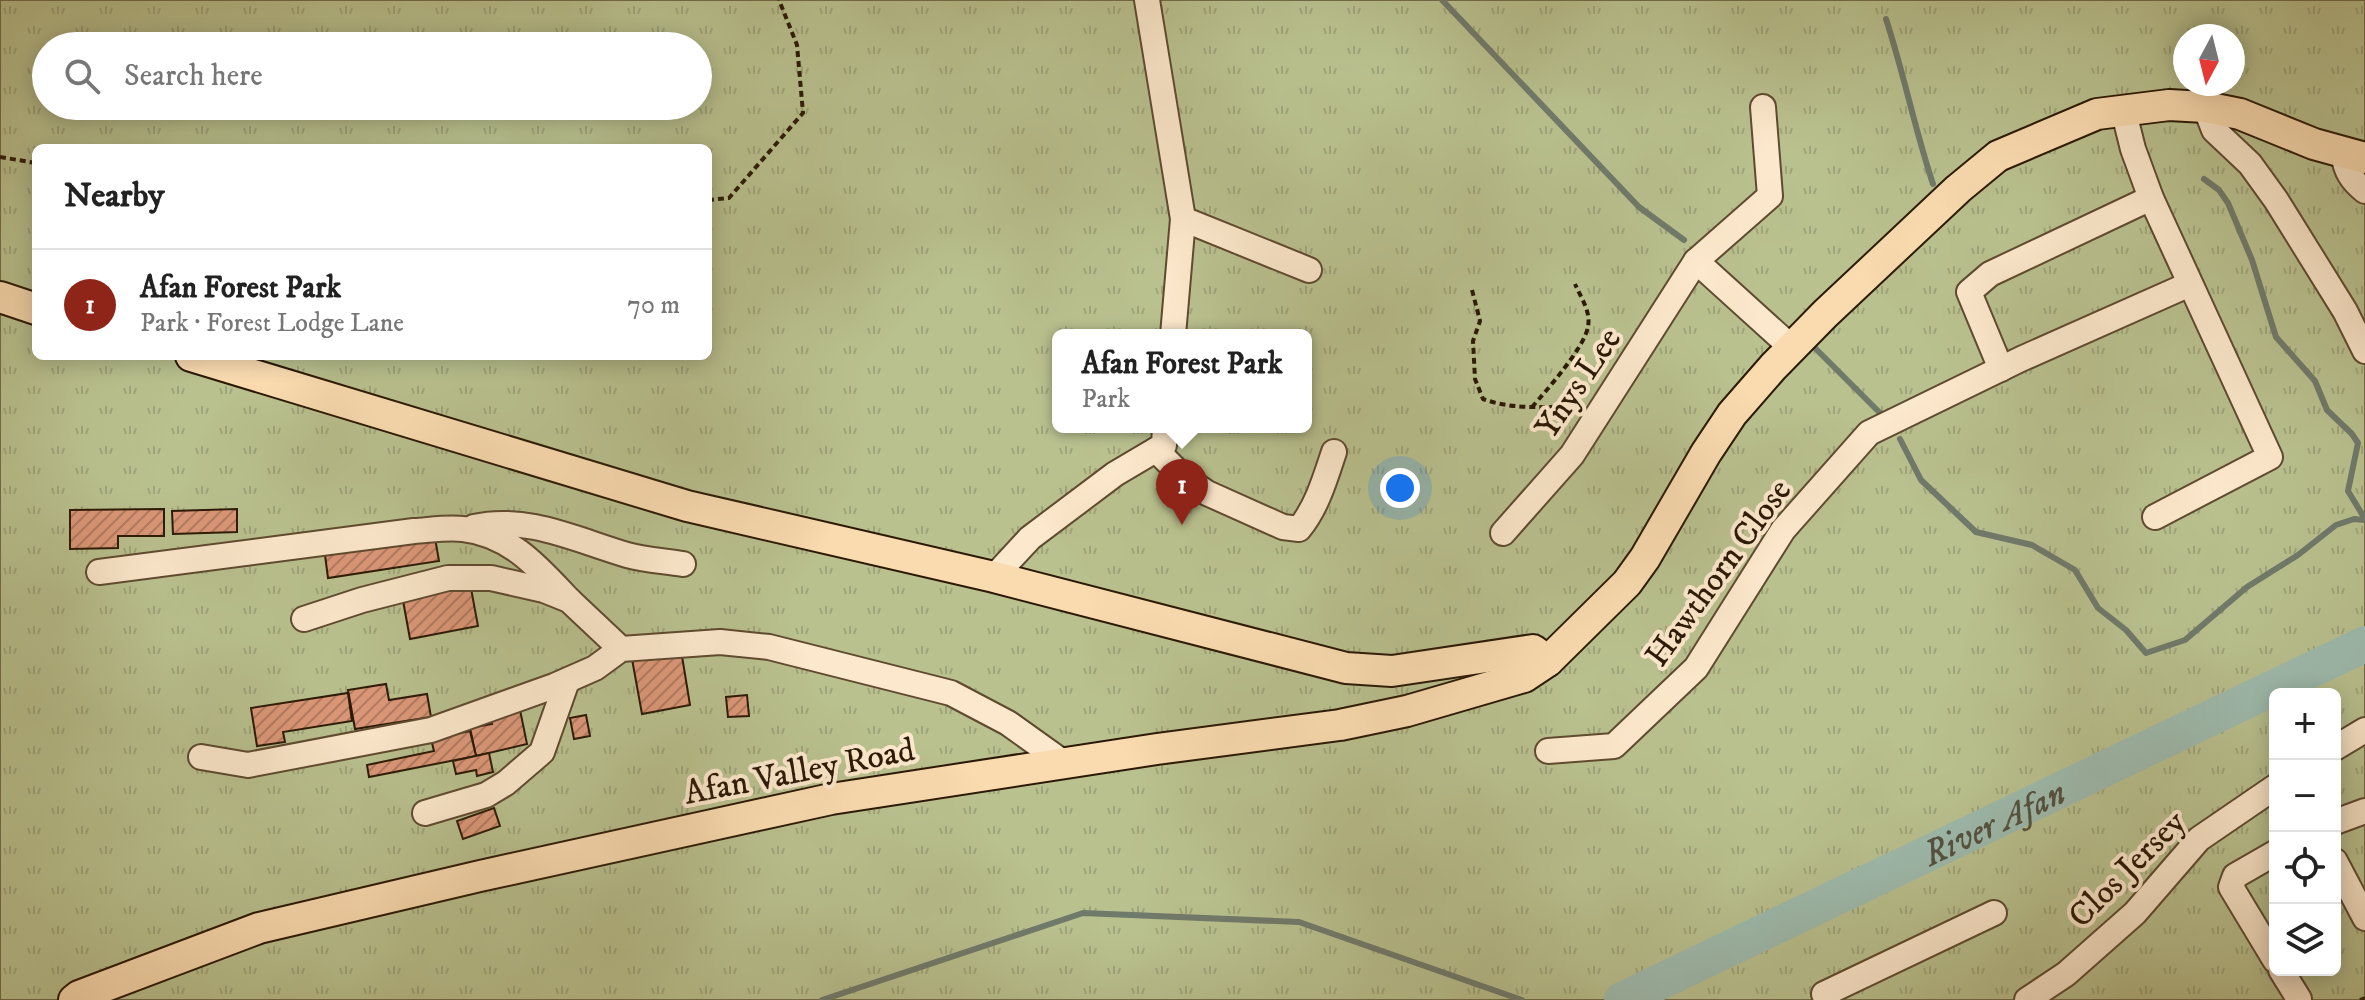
<!DOCTYPE html>
<html lang="en">
<head>
<meta charset="utf-8">
<style>
  body { margin:0; font-family:"IM FELL DW Pica",serif; background:#f6f6f6; color:#222 }
  .controls { position:absolute; right:24px; bottom:24px; display:grid; overflow:hidden; border-radius:12px; box-shadow:0 4px 20px #0003 }
  .controls button { width:72px; height:72px; display:grid; place-items:center; padding:0; border:0; border-bottom:2px solid #e0e0e0; background:#fff; color:#222; font:40px sans-serif }
  .compass { position:absolute; left:2173px; top:24px; width:72px; height:72px; border-radius:50%; background:#fff; box-shadow:0 4px 20px #0003; rotate:187deg }
  .you { position:absolute; left:1400px; top:488px; width:28px; height:28px; margin:-20px; border:6px solid #fff; border-radius:50%; background:#1a73e8; box-shadow:0 0 0 12px #1a73e833 }
  .badge { display:grid; place-items:center; width:52px; height:52px; border-radius:50%; background:#8f2418; color:#fff; font-size:26px; font-weight:700 }
  .pin { position:absolute; translate:-50% -66px; filter:drop-shadow(0 2px 4px #0008) }
  .pin::after { content:''; position:absolute; top:42px; width:28px; height:24px; background:inherit; clip-path:polygon(0 0,100% 0,50% 100%) }
  .popup { position:absolute; left:1052px; top:329px; width:260px; height:104px; box-sizing:border-box; display:grid; place-content:center; border-radius:12px; background:#fff; filter:drop-shadow(0 2px 6px #0005); font-size:26px; white-space:nowrap; color:#767676 }
  .popup b { font-size:30px; color:#222 }
  .popup::after { content:''; position:absolute; left:50%; top:100%; margin-left:-16px; border:16px solid transparent; border-top-color:#fff }
  .list { margin:0; padding:0; list-style:none }
  h2 { display:flex; justify-content:space-between; align-items:center; height:104px; margin:0; padding:0 32px; font-size:34px }
  h2 small { font-size:26px; font-weight:400; color:#767676 }
  .list li { display:grid; grid-template-columns:52px 1fr auto; gap:24px; align-items:center; box-sizing:border-box; height:112px; padding:0 32px; border-top:2px solid #e0e0e0 }
  .list b { display:block; font-size:30px; white-space:nowrap }
  .list p { margin:0; font-size:26px; white-space:nowrap; color:#767676 }
  .list em { font-size:26px; font-style:normal; color:#767676 }
  .icon { flex:none; width:44px; height:44px; fill:none; stroke:currentColor; stroke-width:2; stroke-linecap:round; stroke-linejoin:round }
  .map { position:relative; flex:none; width:2365px; height:1000px; overflow:hidden }
  .search { position:absolute; background:#fff; box-shadow:0 4px 20px #0003; left:32px; top:32px; width:680px; height:88px; display:flex; align-items:center; gap:20px; box-sizing:border-box; padding:0 28px; border-radius:44px; color:#767676; font-size:30px }
  .panel { position:absolute; background:#fff; box-shadow:0 4px 20px #0003; left:32px; top:144px; width:680px; height:216px; border-radius:12px }
  .map>svg:first-child { display:block }
</style>
</head>
<body>
<div class="map">
<svg width="2365" height="1000" viewBox="0 0 2365 1000">
  <defs>
    <pattern id="park-tufts" width="24" height="20" patternUnits="userSpaceOnUse" patternTransform="scale(2)"><rect width="24" height="20" fill="#b9c18f"/><path d="M3 7l-1-3M5 7V3M7 7l1-3M15 17l-1-3M17 17v-4M19 17l1-3" fill="none" stroke="#9fa57a"/></pattern>
    <pattern id="building-hatch" width="6" height="6" patternUnits="userSpaceOnUse" patternTransform="scale(2)"><rect width="6" height="6" fill="#dc9879"/><path d="M-1 1l2-2M0 6l6-6M5 7l2-2" fill="none" stroke="#b37b61"/></pattern>
  </defs>
  <rect width="100%" height="100%" fill="#fadbb0"/>
  <filter id="stains"><feTurbulence type="fractalNoise" baseFrequency=".0025" numOctaves="4"/><feColorMatrix values="0 0 0 0 .2 0 0 0 0 .09 0 0 0 0 .02 0 0 0 .5 -.17"/></filter>
  <radialGradient id="worn" r=".72"><stop offset=".6" stop-color="#630" stop-opacity="0"/><stop offset="1" stop-color="#630" stop-opacity=".3"/></radialGradient>
  <path fill="url(#park-tufts)" stroke="#726d4a" stroke-width="2" fill-rule="evenodd" d="M0,0H2365V1000H0ZM2185,36H2233V84H2185ZM46,46H698V106H46ZM36,148H708V356H36ZM1058,335H1306V427H1058ZM2275,694H2335V970H2275Z"/>
  <g fill="none" stroke-linecap="round" stroke-linejoin="round">
    <g stroke="#707a6b" stroke-width="6">
      <polyline points="1442,0 1639,207 1684,240"/>
      <path d="M1886,19C1904,74 1915,130 1933,184"/>
      <polyline points="2204,179 2219,190 2228,203 2252,260 2276,337 2315,381 2327,410 2352,434 2358,443 2348,491 2365,519"/>
      <polyline points="1816,349 1882,415"/>
      <polyline points="1900,439 1921,480 1976,532 2032,545 2075,570 2098,608 2126,630 2146,653 2185,640 2247,587 2298,555 2336,525 2354,519 2365,520"/>
      <polyline points="822,1000 1083,913 1299,922 1522,1000"/>
    </g>
    <path stroke="#9ebbae" stroke-width="36" id="s1" d="M1622,1000L2365,644"/>
  </g>
  <g fill="url(#building-hatch)" stroke="#2b1906" stroke-width="2">
    <polygon points="164,509 164,536 118,536 118,548 70,549 70,510"/>
    <polygon points="237,509 237,532 173,534 172,511"/>
    <polygon points="435,538 439,561 328,578 325,555"/>
    <polygon points="470,583 478,626 410,639 402,595"/>
    <polygon points="681,650 690,705 642,714 632,659"/>
    <polygon points="386,684 389,700 427,694 431,717 355,729 348,690"/>
    <polygon points="348,693 352,721 283,732 285,742 257,746 251,708"/>
    <polygon points="747,695 749,716 728,717 726,697"/>
    <polygon points="520,710 527,744 476,756 470,728 492,724 490,717"/>
    <polygon points="586,715 590,736 574,739 570,718"/>
    <polygon points="470,731 476,756 369,777 367,765 434,751 431,739"/>
    <polygon points="489,753 493,772 477,776 476,770 456,774 453,761"/>
    <polygon points="494,808 500,826 463,839 457,821"/>
  </g>
  <g fill="none" stroke-linecap="round" stroke-linejoin="round">
    <g stroke="#5f4a30" stroke-width="28">
      <g id="minor">
        <polyline points="1147,0 1183,219 1173,335"/>
        <polyline points="2205,107 2214,130 2250,164 2276,200 2345,311 2365,351"/>
        <polyline points="2123,109 2133,149 2151,198 2270,457 2155,517"/>
        <path d="M2343,154C2346,171 2351,180 2365,191"/>
        <polyline points="1183,219 1309,270"/>
        <polyline points="1696,261 1792,348"/>
        <polyline points="2001,369 1969,292 1990,274 2151,198"/>
        <path d="M1156,450L1181,475L1207,493L1283,527L1299,529C1317,507 1325,479 1334,452"/>
        <path d="M474,527C527,515 576,540 627,555C645,560 665,561 683,564"/>
        <polyline points="1503,533 1572,455 1696,261 1770,196 1763,107"/>
        <path d="M99,572L414,531C430,530 448,527 463,529C510,534 539,568 569,600"/>
        <polyline points="994,577 1030,538 1115,474 1164,445 1165,427"/>
        <polyline points="304,619 362,600 448,578 491,578 544,590 569,600 621,649"/>
        <polyline points="2335,748 2365,730"/>
        <polyline points="1548,751 1614,746 1696,668 1783,530 1869,433 2021,359 2190,284"/>
        <polyline points="201,757 248,765 431,730 554,686 595,668 621,649 720,642 769,647 951,693 1008,723 1064,763"/>
        <polyline points="425,813 486,795 506,783 542,752 567,681"/>
        <polyline points="2335,822 2365,811"/>
        <polyline points="2275,853 2235,876 2231,887 2275,960"/>
        <polyline points="2335,861 2365,918"/>
        <polyline points="2281,970 2299,999"/>
        <polyline points="1828,1000 1824,994 1994,913"/>
        <polyline points="2027,1000 2066,974 2135,913 2199,839 2275,787"/>
      </g>
    </g>
    <g stroke="#2b1906" stroke-width="34">
      <g id="major">
        <polyline points="0,297 36,309"/>
        <polyline points="191,356 687,506 994,577 1346,668 1392,671 1533,650 1548,661"/>
        <polyline points="74,1000 79,996 259,928 480,876 831,799 1157,749 1340,725 1407,711 1524,677 1548,661 1627,583 1645,558 1706,453 1732,414 1773,367 1825,314 1958,189 1998,156 2097,114 2169,105 2205,107 2240,114 2314,144 2365,158"/>
      </g>
    </g>
    <g stroke="#2b1906" stroke-width="4" stroke-dasharray="6 4" stroke-linecap="butt">
      <polyline points="0,157 36,163"/>
      <polyline points="708,200 729,198 803,113 797,45 779,0"/>
      <path d="M1472,290L1480,321L1473,341L1475,379L1483,399C1513,410 1545,407 1577,406"/>
      <path d="M1532,407C1547,390 1584,348 1588,327C1591,311 1581,298 1575,284"/>
      <polyline points="2360,1000 2365,998"/>
    </g>
    <use href="#minor" stroke="#fce8cc" stroke-width="24"/>
    <use href="#major" stroke="#fadbb0" stroke-width="30"/>
  </g>
  <g text-anchor="middle" stroke-width="8" stroke-linejoin="round" paint-order="stroke">
    <g font-size="34" fill="#2b1906" stroke="#fce8cc">
      <text transform="translate(1577 382) rotate(-56)" y="12">Ynys Lee</text>
      <text transform="translate(1717 572) rotate(-54)" y="12">Hawthorn Close</text>
      <text transform="translate(799 770) rotate(-11)" y="12">Afan Valley Road</text>
      <text transform="translate(2126 868) rotate(-45)" y="12">Clos Jersey</text>
    </g>
    <g font-size="36" font-style="italic" fill="#535241" stroke="#fce8cc">
      <text dy="13" stroke="none"><textPath href="#s1" startOffset="412">River Afan</textPath></text>
    </g>
  </g>
  <rect width="100%" height="100%" filter="url(#stains)"/>
  <rect width="100%" height="100%" fill="url(#worn)"/>
</svg>
<div class="controls">
<button>+</button>
<button>−</button>
<button><svg class="icon" aria-label="locate" viewBox="0 0 24 24"><circle cx="12" cy="12" r="6"/><path d="M12 2v4M12 18v4M2 12h4M18 12h4"/></svg></button>
<button><svg class="icon" aria-label="layers" viewBox="0 0 24 24"><path d="M12 4l9 5-9 5-9-5zM3 14l9 5 9-5"/></svg></button>
</div>
<svg class="compass" viewBox="-18 -18 36 36"><path d="M0-13l5 13h-10z" fill="#e53935"/><path d="M0 13l5-13h-10z" fill="#767676"/></svg>
<div class="you"></div>
<div class="pin badge" style="left:1182px;top:525px">1</div>
<div class="popup"><b>Afan Forest Park</b>Park</div>
<div class="search"><svg class="icon" aria-label="search" viewBox="0 0 24 24"><circle cx="10" cy="10" r="6"/><path d="M15 15l6 6"/></svg>Search here</div>
<section class="panel">
<h2>Nearby<small></small></h2>
<ul class="list">
<li><span class="badge">1</span><div><b>Afan Forest Park</b><p>Park · Forest Lodge Lane</p></div><em>70 m</em></li>
</ul>
</section>
</div>
</body>
</html>
